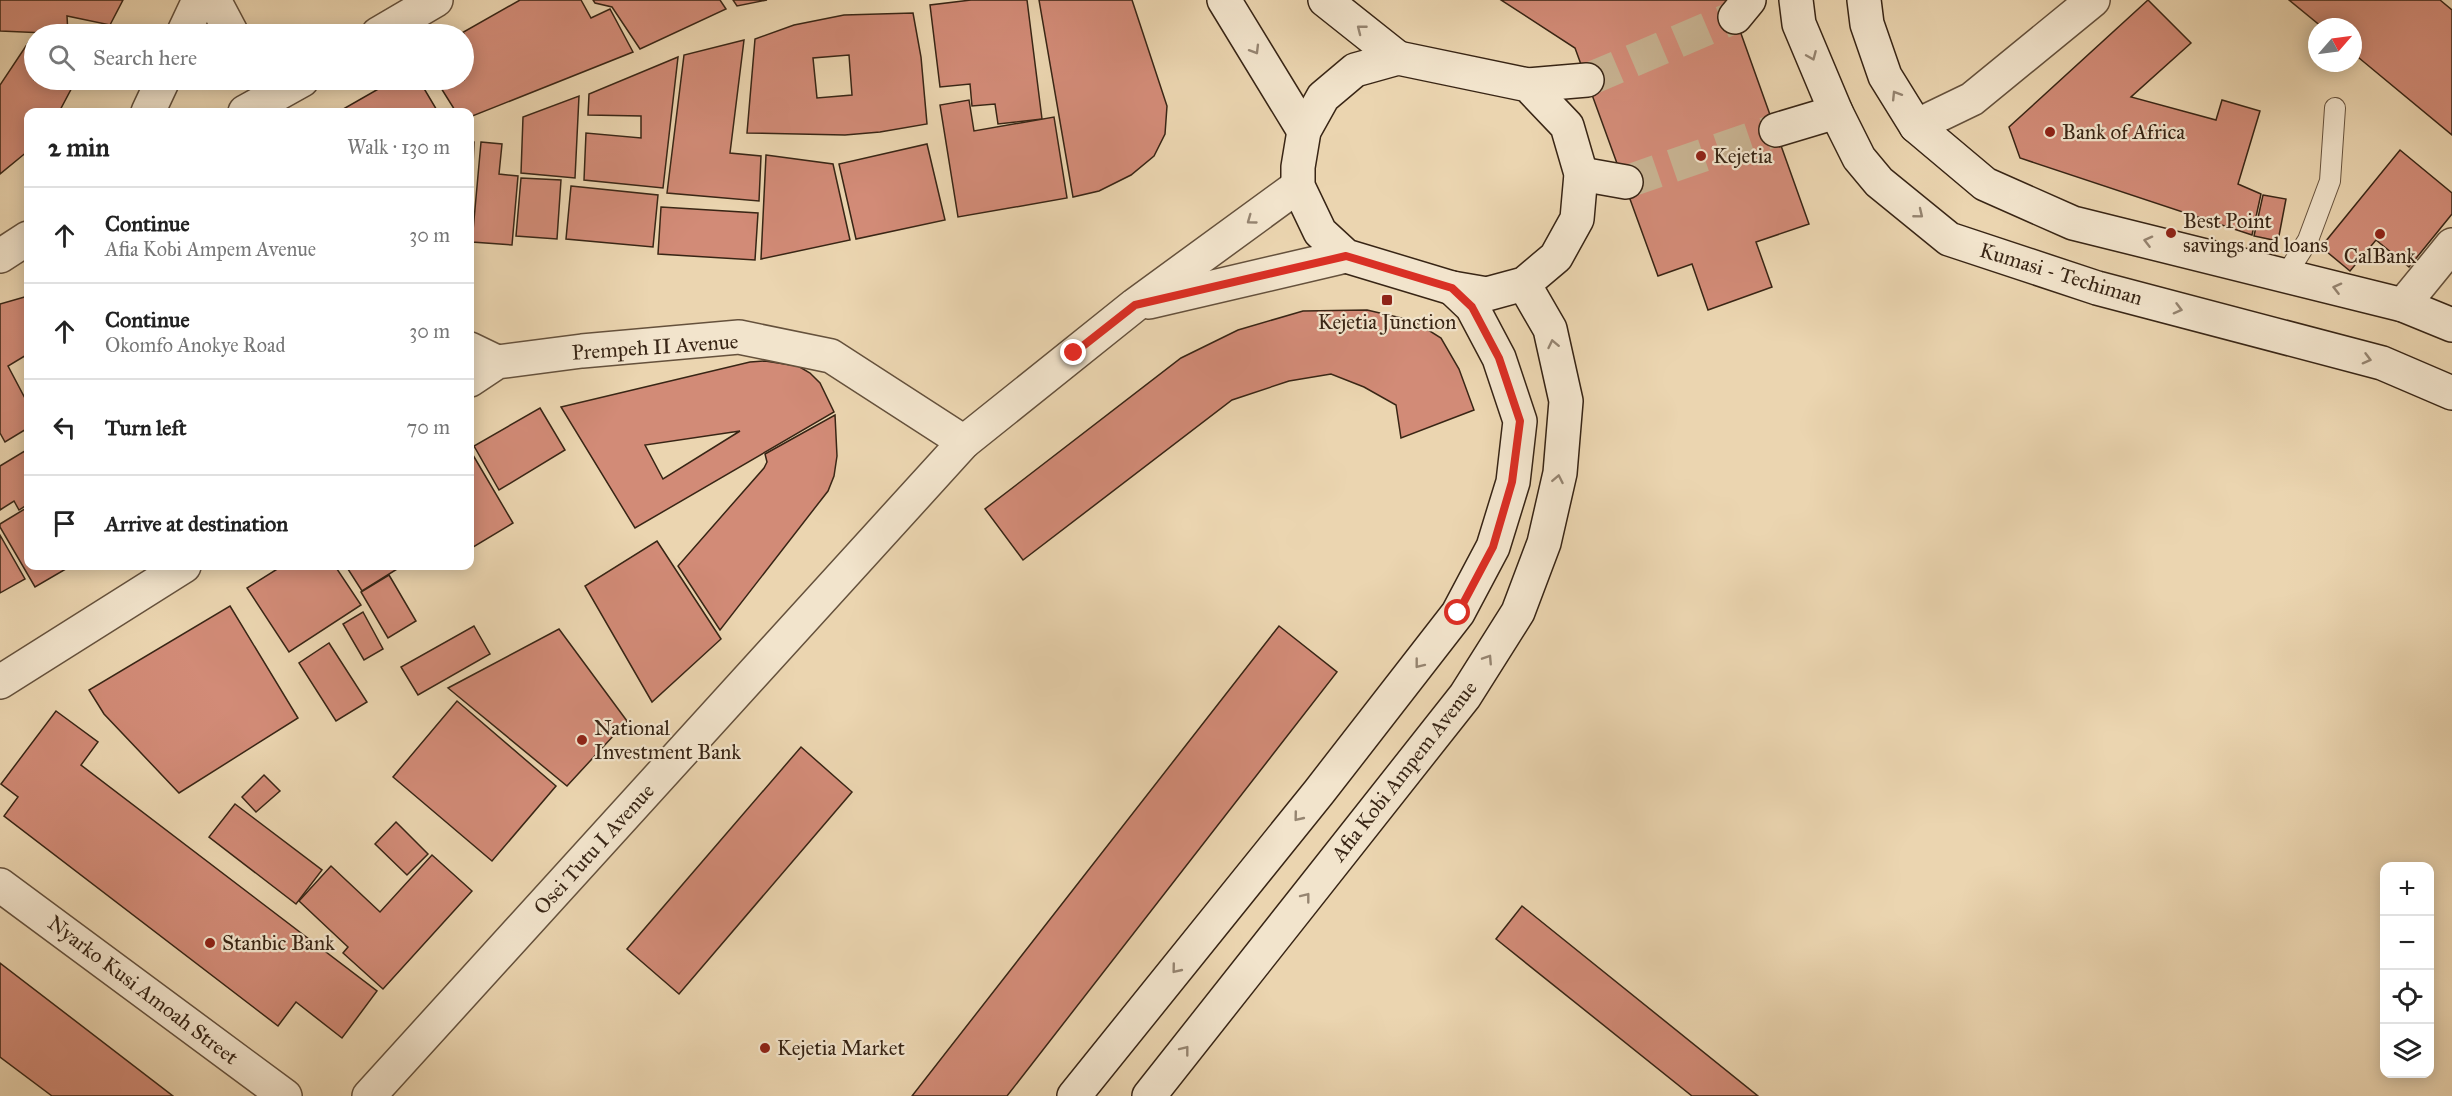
<!DOCTYPE html>
<html lang="en">
<head>
<meta charset="utf-8">
<style>
  body { margin:0; font-family:"IM FELL Great Primer",serif; background:#f6f6f6; color:#222 }
  .controls { position:absolute; right:18px; bottom:18px; display:grid; overflow:hidden; border-radius:12px; box-shadow:0 3px 15px #0003 }
  .controls button { width:54px; height:54px; display:grid; place-items:center; padding:0; border:0; border-bottom:2px solid #e0e0e0; background:#fff; color:#222; font:30px sans-serif }
  .compass { position:absolute; left:2308px; top:18px; width:54px; height:54px; border-radius:50%; background:#fff; box-shadow:0 3px 15px #0003; rotate:62deg }
  .stop { position:absolute; width:18px; height:18px; margin:-14px; border:4px solid #d93025; border-radius:50%; background:#fff }
  .stop.end { background:#d93025; border-color:#fff; box-shadow:0 2px 6px #0008 }
  .list { margin:0; padding:0; list-style:none }
  h2 { display:flex; justify-content:space-between; align-items:center; height:78px; margin:0; padding:0 24px; font-size:26px }
  h2 small { font-size:20px; font-weight:400; color:#767676 }
  .list li { display:grid; grid-template-columns:39px 1fr auto; gap:18px; align-items:center; box-sizing:border-box; height:96px; padding:0 24px; border-top:2px solid #e0e0e0 }
  .list b { display:block; font-size:22px; white-space:nowrap }
  .list p { margin:0; font-size:20px; white-space:nowrap; color:#767676 }
  .list em { font-size:20px; font-style:normal; color:#767676 }
  .icon { flex:none; width:33px; height:33px; fill:none; stroke:currentColor; stroke-width:2; stroke-linecap:round; stroke-linejoin:round }
  .map { position:relative; flex:none; width:2452px; height:1096px; overflow:hidden }
  .search { position:absolute; background:#fff; box-shadow:0 3px 15px #0003; left:24px; top:24px; width:450px; height:66px; display:flex; align-items:center; gap:15px; box-sizing:border-box; padding:0 21px; border-radius:33px; color:#767676; font-size:22px }
  .panel { position:absolute; background:#fff; box-shadow:0 3px 15px #0003; left:24px; top:108px; width:450px; height:462px; border-radius:12px }
  .map>svg:first-child { display:block }
</style>
</head>
<body>
<div class="map">
<svg width="2452" height="1096" viewBox="0 0 2452 1096">
  <rect width="100%" height="100%" fill="#ebd5b0"/>
  <filter id="stains"><feTurbulence type="fractalNoise" baseFrequency=".00333" numOctaves="4"/><feColorMatrix values="0 0 0 0 .2 0 0 0 0 .09 0 0 0 0 .02 0 0 0 .5 -.17"/></filter>
  <radialGradient id="worn" r=".72"><stop offset=".6" stop-color="#630" stop-opacity="0"/><stop offset="1" stop-color="#630" stop-opacity=".3"/></radialGradient>
  <g fill="#d28b77" stroke="#382515" stroke-width="1.5" fill-rule="evenodd">
    <polygon points="0,0 123,0 110,25 67,16 68,34 0,31"/>
    <polygon points="520,0 581,0 591,18 610,9 633,52 470,117 470,112 456,112 436,80 464,80 464,34 460,34"/>
    <polygon points="593,0 720,0 726,9 640,49 612,7 595,3"/>
    <polygon points="733,0 767,0 737,6"/>
    <polygon points="971,0 1027,0 1042,119 998,124 995,104 972,106 970,84 940,87 930,5"/>
    <polygon points="1039,0 1132,0 1167,106 1165,134 1154,156 1131,175 1099,191 1073,197"/>
    <polygon points="1501,0 1729,0 1809,224 1756,242 1772,287 1708,310 1692,264 1658,276 1575,48"/>
    <polygon points="2148,0 2191,43 2131,97 2216,120 2222,100 2260,111 2238,184 2261,194 2252,235 2020,158 2009,127"/>
    <polygon points="2289,0 2440,0 2452,10 2452,135 2353,53 2353,27 2322,27"/>
    <path d="M913,13L921,57L927,124L880,132L845,135L747,133L755,39L794,25L844,15ZM849,55L852,95L817,98L813,58Z"/>
    <polygon points="744,40 730,153 761,156 759,201 667,193 684,55"/>
    <polygon points="28,43 34,45 34,80 76,80 59,112 28,112 28,151 0,174 0,85"/>
    <polygon points="678,57 663,188 584,180 586,133 641,138 641,116 588,115 589,94"/>
    <polygon points="394,80 419,80 438,112 338,112"/>
    <polygon points="579,96 575,178 521,173 523,117"/>
    <polygon points="969,100 974,131 1054,117 1067,198 958,217 940,105"/>
    <polygon points="470,140 474,142 470,241"/>
    <polygon points="481,142 502,144 499,174 518,176 512,245 472,242"/>
    <polygon points="927,144 945,220 856,239 839,164"/>
    <polygon points="2400,150 2452,193 2452,214 2409,267 2376,240 2350,271 2321,247"/>
    <polygon points="766,155 833,164 850,240 761,259"/>
    <polygon points="521,178 561,180 557,239 516,236"/>
    <polygon points="571,186 658,195 653,247 566,239"/>
    <polygon points="2263,195 2286,199 2278,241 2254,236"/>
    <polygon points="661,207 758,213 755,260 658,254"/>
    <polygon points="28,296 28,354 8,366 28,404 28,428 5,442 0,433 0,304"/>
    <polygon points="1367,310 1414,321 1441,338 1459,369 1474,410 1401,438 1396,405 1364,387 1331,374 1289,381 1232,400 1023,560 985,509 1181,358 1238,330 1303,311"/>
    <path d="M765,361L798,366L810,373L820,383L834,412L635,528L561,407L750,362ZM740,431L663,479L645,445Z"/>
    <polygon points="540,408 565,450 499,490 474,446"/>
    <polygon points="835,415 837,456 834,476 828,491 720,630 678,566 764,468 767,462 765,454"/>
    <polygon points="28,449 28,504 19,510 14,501 0,510 0,466"/>
    <polygon points="470,450 513,523 470,549"/>
    <polygon points="28,507 28,566 71,566 35,587 0,527 0,524"/>
    <polygon points="0,535 25,579 0,593"/>
    <polygon points="657,541 721,639 652,702 585,586"/>
    <polygon points="282,566 335,566 361,605 289,652 247,588"/>
    <polygon points="346,566 402,566 362,591"/>
    <polygon points="389,575 416,621 388,638 361,592"/>
    <polygon points="230,606 298,718 179,793 104,714 89,690"/>
    <polygon points="363,612 383,649 364,660 343,624"/>
    <polygon points="474,626 490,654 418,695 401,667"/>
    <polygon points="1279,626 1337,672 1007,1096 912,1096"/>
    <polygon points="559,629 627,721 567,786 448,688"/>
    <polygon points="329,643 367,702 336,721 299,663"/>
    <polygon points="457,701 556,786 492,861 393,777"/>
    <polygon points="56,711 98,742 81,765 377,991 342,1038 296,1002 278,1026 4,816 18,797 1,784"/>
    <polygon points="801,747 852,792 679,994 627,949"/>
    <polygon points="264,775 280,791 256,812 242,797"/>
    <polygon points="235,804 322,870 296,904 209,837"/>
    <polygon points="396,822 428,854 407,875 375,844"/>
    <polygon points="432,855 472,891 383,989 343,953 348,947 299,901 331,866 380,912"/>
    <polygon points="1522,906 1758,1096 1692,1096 1496,939"/>
    <polygon points="0,963 173,1096 52,1096 0,1057"/>
  </g>
  <g fill="none" stroke-linecap="round" stroke-linejoin="round">
    <g stroke="#c7b291" stroke-width="33" stroke-dasharray="33 16" stroke-linecap="butt">
      <polyline points="1587,80 1735,17"/>
      <polyline points="1626,182 1776,130"/>
    </g>
    <g stroke="#65513c" stroke-width="22">
      <polyline id="service" points="2286,275 2308,240 2330,181 2335,108"/>
    </g>
    <g stroke="#65513c" stroke-width="36">
      <g id="minor">
        <polyline points="214,0 232,34"/>
        <polyline points="183,34 199,0"/>
        <polyline points="378,34 436,0"/>
        <polyline points="148,112 163,80"/>
        <polyline points="245,112 302,80"/>
        <polyline points="0,256 28,238"/>
        <polyline points="2403,305 2452,245"/>
        <polyline points="470,349 497,362"/>
      </g>
    </g>
    <g stroke="#65513c" stroke-width="36">
      <g id="tertiary">
        <polyline points="1916,126 1972,99 2093,0"/>
        <polyline points="1149,302 1346,256"/>
        <polyline points="470,380 497,362 582,351 739,337 831,356 964,442"/>
        <polyline points="0,682 184,566"/>
        <polyline points="0,885 285,1096"/>
        <polyline points="369,1096 964,442 1135,305 1298,186"/>
      </g>
    </g>
    <g stroke="#382515" stroke-width="36">
      <g id="secondary">
        <polyline points="1224,0 1304,131"/>
        <polyline points="1325,0 1398,58"/>
        <polyline points="1796,0 1799,24 1836,112 1859,158 1879,182 1949,239 2097,288 2382,363 2452,393"/>
        <polyline points="1864,0 1867,24 1885,76 1916,126 1985,184 2073,223 2403,305 2452,325"/>
        <polyline points="1735,17 1749,0"/>
        <polygon points="1398,58 1528,85 1567,126 1581,174 1577,219 1556,257 1524,284 1487,294 1452,288 1346,256 1320,232 1298,186 1298,167 1304,131 1323,97 1355,70"/>
        <polyline points="1528,85 1587,80"/>
        <polyline points="1776,130 1836,112"/>
        <polyline points="1581,174 1626,182"/>
        <polyline points="1074,1096 1319,792 1458,613 1493,547 1513,482 1520,421 1499,358 1472,307 1452,288"/>
        <polyline points="1149,1096 1465,696 1518,612 1544,543 1560,473 1566,401 1550,329 1524,284"/>
      </g>
    </g>
    <use href="#service" stroke="#f2e4cc" stroke-width="20"/>
    <use href="#minor" stroke="#f2e4cc" stroke-width="33"/>
    <use href="#tertiary" stroke="#f2e4cc" stroke-width="33"/>
    <use href="#secondary" stroke="#f2e4cc" stroke-width="33"/>
  </g>
  <defs><path id="oneway-chevron" d="M-2-3.5L2.5 0L-2 3.5" fill="none" stroke-width="1.6" stroke-linecap="round" stroke-linejoin="round" transform="scale(1.5)"/></defs>
  <g stroke="#958470">
    <use href="#oneway-chevron" transform="translate(1361 29) rotate(-142)"/>
    <use href="#oneway-chevron" transform="translate(1255 50) rotate(59)"/>
    <use href="#oneway-chevron" transform="translate(1812 56) rotate(67)"/>
    <use href="#oneway-chevron" transform="translate(1896 95) rotate(-122)"/>
    <use href="#oneway-chevron" transform="translate(1919 214) rotate(39)"/>
    <use href="#oneway-chevron" transform="translate(1251 220) rotate(144)"/>
    <use href="#oneway-chevron" transform="translate(2148 241) rotate(-166)"/>
    <use href="#oneway-chevron" transform="translate(2337 288) rotate(-166)"/>
    <use href="#oneway-chevron" transform="translate(2178 309) rotate(15)"/>
    <use href="#oneway-chevron" transform="translate(1553 344) rotate(-102)"/>
    <use href="#oneway-chevron" transform="translate(2367 359) rotate(15)"/>
    <use href="#oneway-chevron" transform="translate(1558 479) rotate(-79)"/>
    <use href="#oneway-chevron" transform="translate(1488 659) rotate(-57)"/>
    <use href="#oneway-chevron" transform="translate(1419 664) rotate(128)"/>
    <use href="#oneway-chevron" transform="translate(1298 817) rotate(129)"/>
    <use href="#oneway-chevron" transform="translate(1306 897) rotate(-52)"/>
    <use href="#oneway-chevron" transform="translate(1176 969) rotate(129)"/>
    <use href="#oneway-chevron" transform="translate(1185 1050) rotate(-52)"/>
  </g>
  <g fill="none" stroke-linecap="round" stroke-linejoin="round">
    <polyline stroke="#d93025" stroke-width="8" points="1074,353 1135,305 1346,256 1452,288 1472,307 1499,358 1520,421 1512,482 1493,547 1458,613"/>
  </g>
  <g fill="#8f2418" stroke="#f2e4cc" stroke-width="2">
    <circle cx="2050" cy="132" r="6"/>
    <circle cx="1701" cy="156" r="6"/>
    <circle cx="2171" cy="233" r="6"/>
    <circle cx="2380" cy="234" r="6"/>
    <rect x="1381" y="294" width="12" height="12" rx="3"/>
    <circle cx="582" cy="740" r="6"/>
    <circle cx="210" cy="943" r="6"/>
    <circle cx="765" cy="1048" r="6"/>
  </g>
  <g text-anchor="middle" stroke-width="4.5" stroke-linejoin="round" paint-order="stroke">
    <g font-size="21" fill="#382515" stroke="#f2e4cc" text-anchor="start">
      <text x="2062" y="139">Bank of Africa</text>
      <text x="1713" y="163">Kejetia</text>
      <text x="2183" y="228">Best Point<tspan x="2183" dy="24">savings and loans</tspan></text>
      <text x="2380" y="263" text-anchor="middle">CalBank</text>
      <text x="1387" y="329" text-anchor="middle">Kejetia Junction</text>
      <text x="594" y="735">National<tspan x="594" dy="24">Investment Bank</tspan></text>
      <text x="222" y="950">Stanbic Bank</text>
      <text x="777" y="1055">Kejetia Market</text>
    </g>
    <g font-size="21" fill="#382515" stroke="#f2e4cc">
      <text transform="translate(2061 274) rotate(17)" y="7">Kumasi - Techiman</text>
      <text transform="translate(655 347) rotate(-4)" y="7">Prempeh II Avenue</text>
      <text transform="translate(1404 771) rotate(-52)" y="7">Afia Kobi Ampem Avenue</text>
      <text transform="translate(594 849) rotate(-48)" y="7">Osei Tutu I Avenue</text>
      <text transform="translate(143 990) rotate(37)" y="7">Nyarko Kusi Amoah Street</text>
    </g>
  </g>
  <rect width="100%" height="100%" filter="url(#stains)"/>
  <rect width="100%" height="100%" fill="url(#worn)"/>
</svg>
<div class="controls">
<button>+</button>
<button>−</button>
<button><svg class="icon" aria-label="locate" viewBox="0 0 24 24"><circle cx="12" cy="12" r="6"/><path d="M12 2v4M12 18v4M2 12h4M18 12h4"/></svg></button>
<button><svg class="icon" aria-label="layers" viewBox="0 0 24 24"><path d="M12 4l9 5-9 5-9-5zM3 14l9 5 9-5"/></svg></button>
</div>
<svg class="compass" viewBox="-18 -18 36 36"><path d="M0-13l5 13h-10z" fill="#e53935"/><path d="M0 13l5-13h-10z" fill="#767676"/></svg>
<div class="stop" style="left:1458px;top:613px"></div>
<div class="stop end" style="left:1074px;top:353px"></div>
<div class="search"><svg class="icon" aria-label="search" viewBox="0 0 24 24"><circle cx="10" cy="10" r="6"/><path d="M15 15l6 6"/></svg>Search here</div>
<section class="panel">
<h2>2 min<small>Walk · 130 m</small></h2>
<ul class="list">
<li><svg class="icon" aria-label="ahead" viewBox="0 0 24 24"><path d="M12 20V5M6 11l6-6 6 6"/></svg><div><b>Continue</b><p>Afia Kobi Ampem Avenue</p></div><em>30 m</em></li>
<li><svg class="icon" aria-label="ahead" viewBox="0 0 24 24"><path d="M12 20V5M6 11l6-6 6 6"/></svg><div><b>Continue</b><p>Okomfo Anokye Road</p></div><em>30 m</em></li>
<li><svg class="icon" aria-label="left" viewBox="0 0 24 24"><path d="M17 20v-9H6M10 6l-5 5 5 5"/></svg><div><b>Turn left</b></div><em>70 m</em></li>
<li><svg class="icon" aria-label="arrive" viewBox="0 0 24 24"><path d="M6 21V4h12l-3 4 3 4H6"/></svg><div><b>Arrive at destination</b></div></li>
</ul>
</section>
</div>
</body>
</html>
